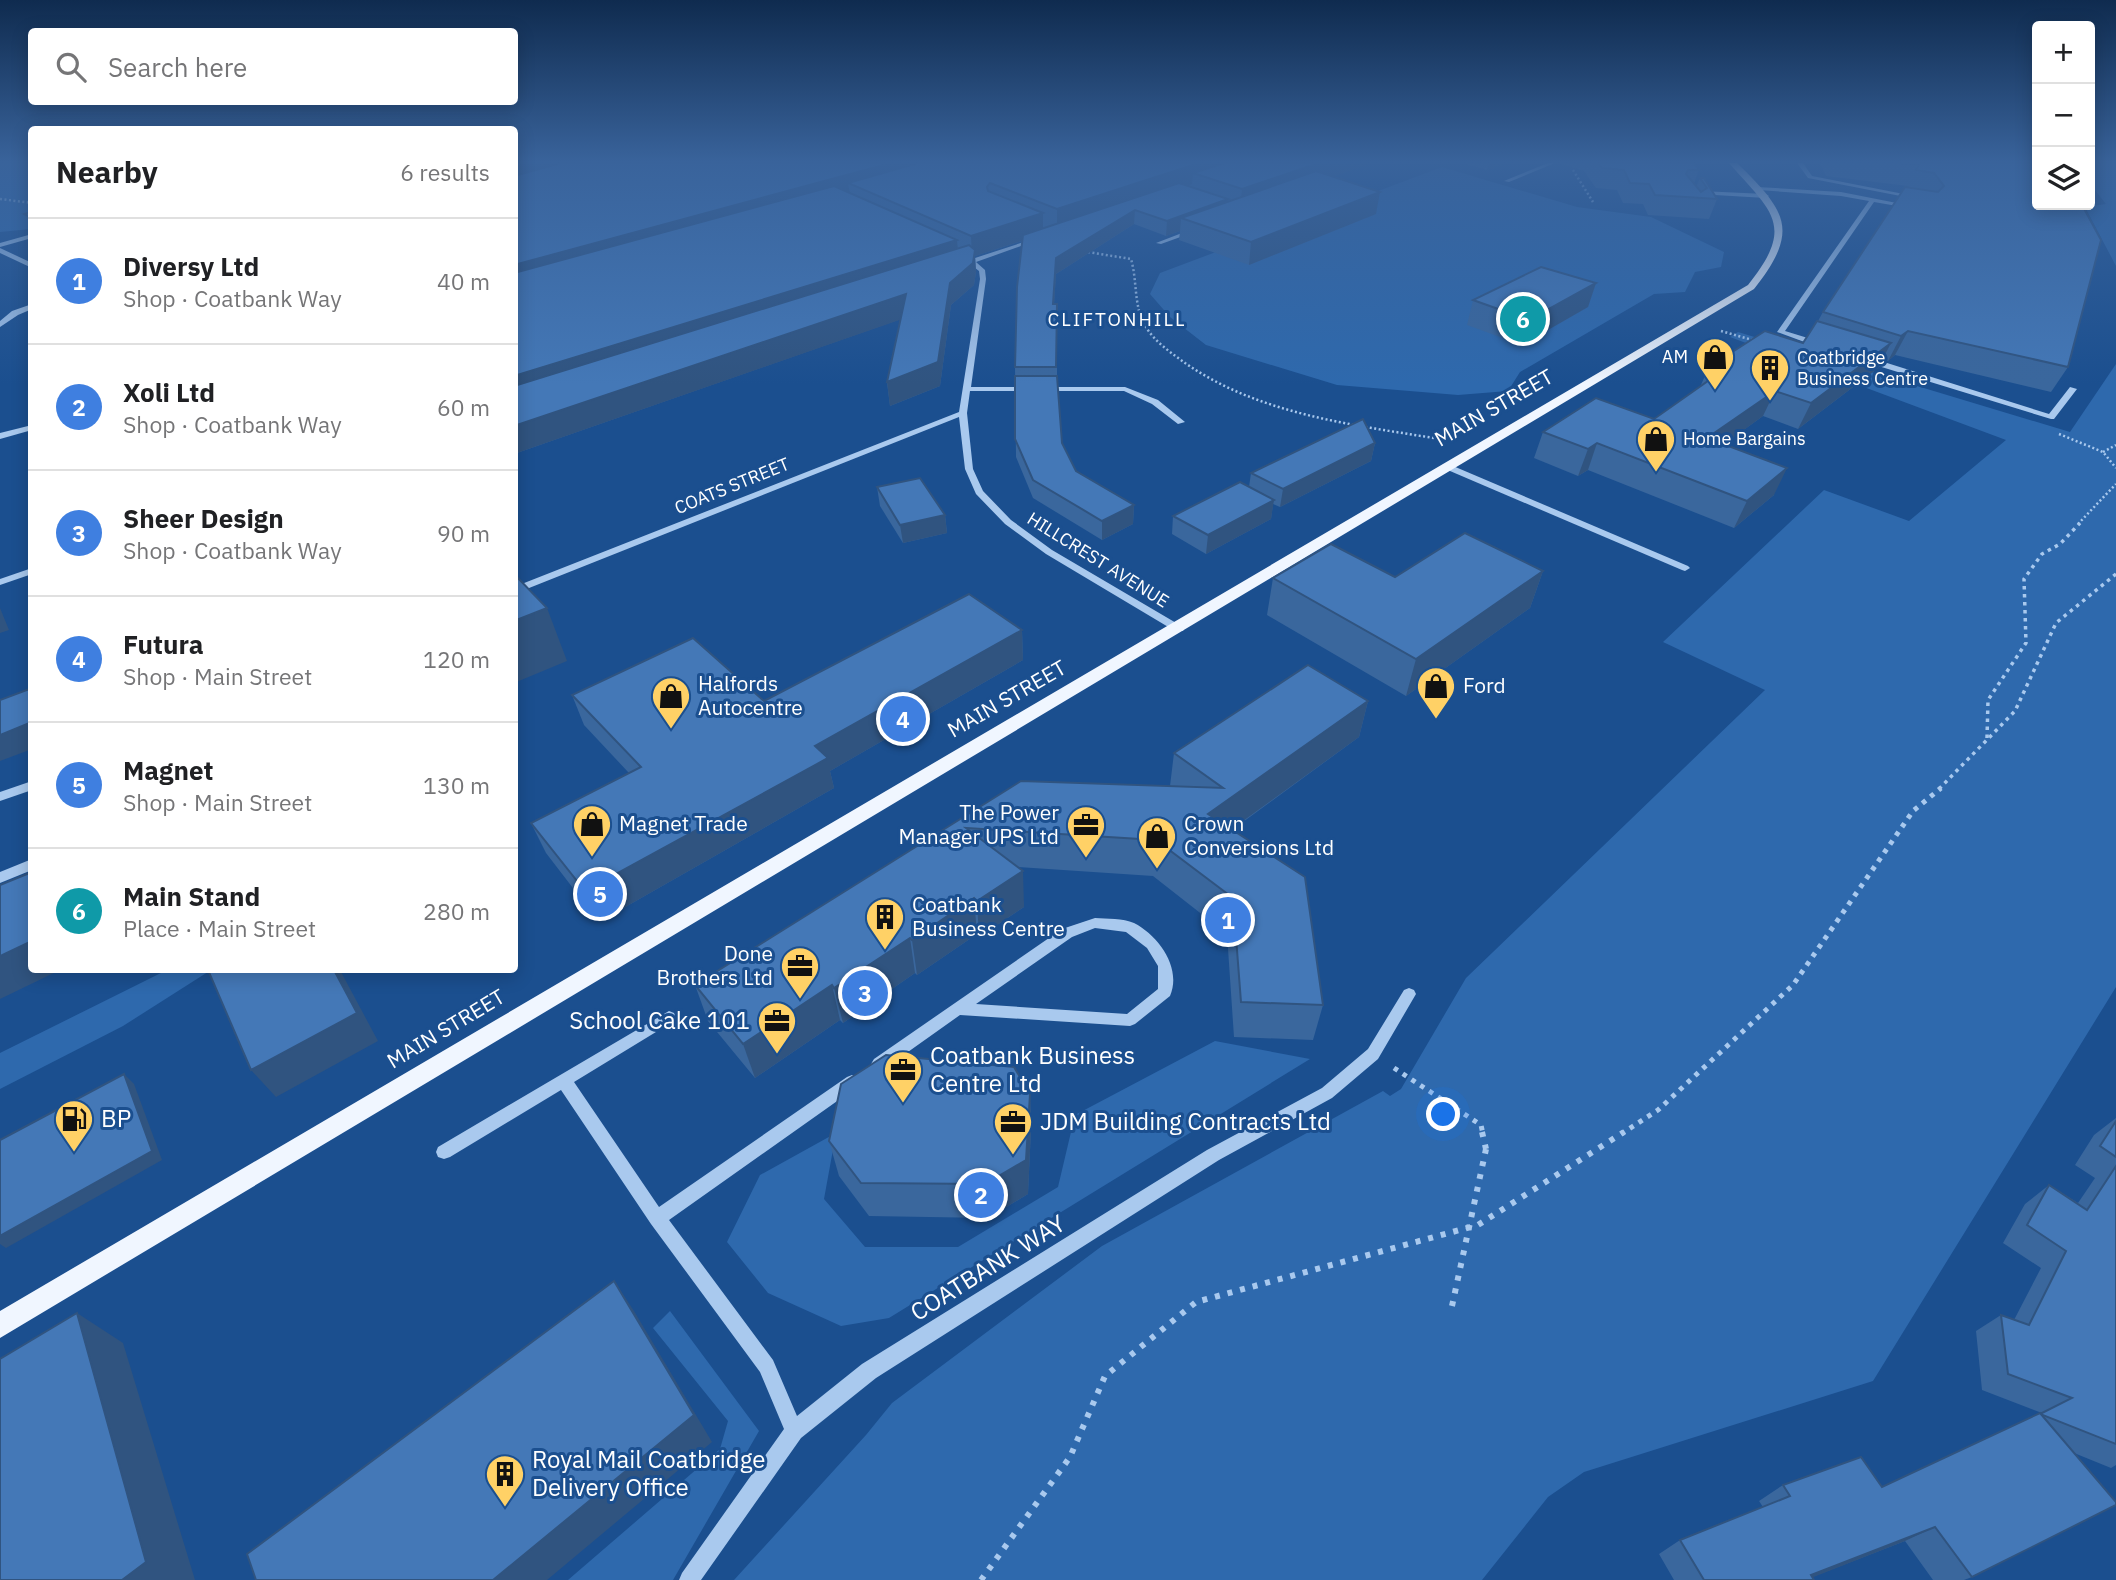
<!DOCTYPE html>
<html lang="en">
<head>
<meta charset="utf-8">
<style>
  body { margin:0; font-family:"IBM Plex Sans",sans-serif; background:#f6f6f6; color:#202124 }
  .controls { position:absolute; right:21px; top:21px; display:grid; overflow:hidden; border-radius:7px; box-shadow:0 4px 18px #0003 }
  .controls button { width:63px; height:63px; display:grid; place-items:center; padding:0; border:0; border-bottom:2px solid #e0e0e0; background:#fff; color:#202124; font:35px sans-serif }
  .you { position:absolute; left:1444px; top:1115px; width:24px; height:24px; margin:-18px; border:5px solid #fff; border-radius:50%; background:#1a73e8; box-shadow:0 0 0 10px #1a73e833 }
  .badge { display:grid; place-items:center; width:46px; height:46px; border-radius:50%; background:#d93025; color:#fff; font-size:23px; font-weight:700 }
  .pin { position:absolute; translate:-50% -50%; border:4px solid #fff; box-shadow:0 2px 7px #0006 }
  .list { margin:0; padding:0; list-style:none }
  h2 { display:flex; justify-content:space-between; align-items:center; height:91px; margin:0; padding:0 28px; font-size:30px }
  h2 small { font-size:23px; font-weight:400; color:#757577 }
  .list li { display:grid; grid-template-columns:46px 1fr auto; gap:21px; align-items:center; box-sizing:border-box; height:126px; padding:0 28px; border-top:2px solid #e0e0e0 }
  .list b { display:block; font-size:26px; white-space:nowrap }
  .list p { margin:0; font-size:23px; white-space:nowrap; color:#757577 }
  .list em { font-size:23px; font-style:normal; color:#757577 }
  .icon { flex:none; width:38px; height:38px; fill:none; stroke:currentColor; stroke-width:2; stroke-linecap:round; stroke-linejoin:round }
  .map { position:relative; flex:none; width:2116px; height:1580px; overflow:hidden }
  .search { position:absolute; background:#fff; box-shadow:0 4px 18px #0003; left:28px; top:28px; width:490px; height:77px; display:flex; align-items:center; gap:18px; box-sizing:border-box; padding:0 24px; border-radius:7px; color:#757577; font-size:26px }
  .panel { position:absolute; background:#fff; box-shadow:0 4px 18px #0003; left:28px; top:126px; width:490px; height:847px; border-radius:7px }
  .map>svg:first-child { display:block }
</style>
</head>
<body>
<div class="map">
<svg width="2116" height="1580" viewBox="0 0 2116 1580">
  <rect width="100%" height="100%" fill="#1b4f8f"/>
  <g fill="#2e69ad">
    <polygon points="0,163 31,163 31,229 0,232"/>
    <polygon points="2090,163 2116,163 2116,266 2085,207 2106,204 2090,184"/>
    <polygon points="1442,167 1577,207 1651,217 1724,252 1721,267 1695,272 1685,292 1654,294 1520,372 1508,391 1458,395 1337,385 1206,345 1170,317 1150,294 1160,273"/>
    <polygon points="1738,332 2070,432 2116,364 2116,987 1873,1381 1584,1472 1548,1497 1482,1580 734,1580 866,1435 892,1403 1102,1246 1383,1091 1390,1096 1401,1089 1466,978 1765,690 1663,642 1824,490 1909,521 2006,440 1730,337"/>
    <polygon points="167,970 211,970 123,1026 0,1089 0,1053"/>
    <polygon points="1215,1041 1310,1059 889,1318 841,1326 768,1293 727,1242 760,1175 836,1133 824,1199 865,1247 958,1247 1058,1187 1075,1115"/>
    <polygon points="670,1311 759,1431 673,1580 568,1580 720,1449 728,1421 653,1328"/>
  </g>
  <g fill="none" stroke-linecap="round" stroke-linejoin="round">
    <g stroke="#a9c9ee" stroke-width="2.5" stroke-dasharray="2 2.5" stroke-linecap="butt">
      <polyline points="1573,170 1593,202"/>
      <polyline points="0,199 32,203"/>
      <path d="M1088,252L1131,259C1137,279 1134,303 1143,322C1152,340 1170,352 1185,363C1262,416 1356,425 1446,440"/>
      <polyline points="1721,331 1756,341"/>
      <polyline points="2059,434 2103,452 2116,468"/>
      <polyline points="2103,452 2116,445"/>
      <polyline points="2078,524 2116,484"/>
    </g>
    <g stroke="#a9c9ee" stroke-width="3.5" stroke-dasharray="3.5 4.5" stroke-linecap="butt">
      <polyline points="1987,738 1988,700 2026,643 2024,579 2042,554 2060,544 2080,523"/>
      <polyline points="1939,789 2015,711 2056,623 2116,574"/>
    </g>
    <g stroke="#a9c9ee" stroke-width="5" stroke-dasharray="4.5 6" stroke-linecap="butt">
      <polyline points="1394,1068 1481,1125 1483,1134"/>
      <polyline points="1621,1134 1658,1110 1793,985 1913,811 1941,788"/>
    </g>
    <g stroke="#a9c9ee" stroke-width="6" stroke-dasharray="5 8" stroke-linecap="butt">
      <polyline points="1482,1132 1486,1149"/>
      <polyline points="981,1580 1070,1457 1105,1376 1196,1302 1478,1225 1624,1132"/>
    </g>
    <g fill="#a9c9ee" fill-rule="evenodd">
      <polygon points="1548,163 1555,163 1509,182 1504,181"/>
      <polygon points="1797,163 1803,163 1812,176 1919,197 1916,199 1808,178"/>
      <polygon points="1757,187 1841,192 1912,206 1909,208 1874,202 1785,331 1824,343 1824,347 1818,347 1777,332 1869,201 1841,196 1759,190"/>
      <polygon points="1700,191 1766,194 1769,196 1766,198 1698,194"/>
      <polygon points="1195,228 1197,231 1161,244 1156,243"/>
      <polygon points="32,234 32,238 0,247 0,243"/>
      <polygon points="1033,239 1038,240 976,262 985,270 986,279 971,387 1125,387 1158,400 1185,422 1178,424 1152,404 1124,391 970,391 967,413 973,469 983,491 1011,520 1052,550 1183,627 1184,629 1183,631 1175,631 1046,554 1005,524 976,494 965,469 959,417 514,594 514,587 959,412 980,279 979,271 970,264 959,268 956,266 966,261 966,259 972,259"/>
      <polygon points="0,248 32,263 32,268 0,253"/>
      <polygon points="32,304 32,309 18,315 0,327 0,321 12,311"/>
      <polygon points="1862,357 1868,357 2049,414 2070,387 2077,389 2054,419 2051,419 1862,361"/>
      <polygon points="32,425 32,430 0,439 0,433"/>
      <polygon points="1446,463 1688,566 1690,568 1685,571 1682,570 1443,468 1442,466"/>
      <polygon points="32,568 32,574 0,585 0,579"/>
      <polygon points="32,781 32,790 0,801 0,792"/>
      <polygon points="32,859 32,870 0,883 0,872"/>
      <path d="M1095,918C1107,919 1123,918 1134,923C1159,936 1182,968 1170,996L1135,1024L1130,1026L960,1015L884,1069L879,1071L874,1069L871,1064L874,1059L1062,929ZM1095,928L1126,932L1147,948L1158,966V989L1127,1014L976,1004L1072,937Z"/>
      <polygon points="1409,988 1414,990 1416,994 1378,1059 1332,1098 1219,1160 876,1378 801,1438 701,1580 679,1580 682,1573 784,1429 760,1372 651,1224 561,1090 450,1157 444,1159 438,1157 436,1152 438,1147 669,1011 674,1013 676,1017 674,1021 574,1082 659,1207 847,1077 852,1075 857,1077 860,1082 857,1087 669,1220 773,1360 797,1416 862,1364 1207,1150 1322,1088 1368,1049 1404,990"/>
    </g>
    <path fill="#f0f6ff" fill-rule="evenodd" d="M1729,163H1737C1786,211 1801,230 1754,289L0,1338V1311L1748,285C1796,225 1772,212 1729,163Z"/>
    <polyline stroke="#a9c9ee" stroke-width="6" stroke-dasharray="5 8" stroke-linecap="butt" points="1452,1306 1486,1149"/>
  </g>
  <g fill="#3a679d">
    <polygon points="514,163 1372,163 1333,176 1376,214 1249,265 1179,240 1180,231 1166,236 1134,224 1056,274 1054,304 1057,304 1057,376 1062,443 1076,471 1134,505 1133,524 1102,540 1033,498 1016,457 1015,367 1022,241 975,256 976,272 974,285 951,305 940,386 890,406 887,382 901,319 514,454"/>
    <polygon points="1462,163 1505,163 1487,170"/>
    <polygon points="1558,163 1694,163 1699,170 1694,183 1696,187 1700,178 1717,199 1709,219 1648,215 1643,204 1623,203 1617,190 1596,188 1584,171"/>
    <polygon points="1820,163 2034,163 2068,367 2051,392 1895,355 1888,361 1883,359 1878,368 1798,429 1763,416 1724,444 1774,495 1734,528 1588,470 1578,476 1534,458 1543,432 1654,419 1700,387 1709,367 1803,343 1818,321 1823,312 1908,186 1826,176"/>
    <polygon points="32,212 32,227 24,214"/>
    <polygon points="1596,283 1588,307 1522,345 1467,325 1473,300"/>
    <polygon points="1375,443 1371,461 1280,507 1273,504 1271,519 1206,554 1172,534 1173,516 1249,487 1251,473"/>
    <polygon points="877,487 945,515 947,533 903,543 880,506"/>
    <polygon points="1543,571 1530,608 1406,696 1267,615 1273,578 1395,577"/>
    <polygon points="1022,630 1023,660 830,771 834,788 599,922 546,853 531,823 629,773 584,725 572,695 764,701"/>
    <polygon points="1368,701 1359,737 1232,830 1323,1005 1313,1040 1234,1037 1227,934 1153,876 1018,867 1024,907 979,937 977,934 917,975 915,973 843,1023 840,1020 755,1078 708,1021 695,985 1021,781 1170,786 1174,753"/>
    <polygon points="1030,1094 1031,1129 1028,1194 988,1218 869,1216 839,1176 829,1141"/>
    <polygon points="2116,1118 2116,1465 2111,1468 2074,1453 1972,1577 1964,1580 1933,1580 1905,1541 1812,1577 1814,1580 1674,1580 1659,1554 1680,1540 1763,1507 1759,1501 1783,1485 1882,1487 2042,1413 1982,1390 1976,1331 2001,1315 2014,1320 2041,1268 2003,1243 2025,1204 2049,1185 2078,1203 2095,1178 2075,1165 2094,1135"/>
  </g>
  <g fill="#305480">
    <polygon points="530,163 605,163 514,188 514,167"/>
    <polygon points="891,163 961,163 848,183 850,194 514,289 514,265"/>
    <polygon points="1199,163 1256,163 1193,173 1192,184 1057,229 1057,209"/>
    <polygon points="1319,163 1372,163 1240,209 1242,189"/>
    <polygon points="1489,163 1505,163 1487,170"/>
    <polygon points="1380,192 1376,214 1249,265 1251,242"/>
    <polygon points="1228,199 1226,214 1181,218 1180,231 1166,236 1167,221"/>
    <polygon points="1135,210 1134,224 1056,274 1053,320 1056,258"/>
    <polygon points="1043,213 1043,234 975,256 976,272 974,285 951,305 940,386 890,406 887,382 950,283 972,257 971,236"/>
    <polygon points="957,240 959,262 514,403 514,376"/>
    <polygon points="1596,283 1588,307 1522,345 1529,320"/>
    <polygon points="906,294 908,317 514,454 514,426"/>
    <polygon points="1908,331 1895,355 1888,361 1901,336"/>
    <polygon points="1891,343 1878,368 1798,429 1811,403"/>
    <polygon points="1775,391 1763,416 1696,465 1707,438"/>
    <polygon points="1375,443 1371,461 1280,507 1283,489"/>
    <polygon points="1597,443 1588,470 1578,476 1588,449"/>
    <polygon points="1787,468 1774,495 1734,528 1747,501"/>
    <polygon points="1274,500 1271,519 1206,554 1208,535"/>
    <polygon points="1134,505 1133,524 1102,540 1102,521"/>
    <polygon points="945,515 947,533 903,543 900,525"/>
    <polygon points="1543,571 1530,608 1406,696 1416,659"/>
    <polygon points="0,608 9,630 0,633"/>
    <polygon points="547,608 567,661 514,683 514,621"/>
    <polygon points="1022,630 1023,660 830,771 834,788 599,922 585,891 815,746"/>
    <polygon points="1368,701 1359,737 1203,850 1208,814"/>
    <polygon points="32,722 32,749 0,761 0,735"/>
    <polygon points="1023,871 1024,907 979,937 977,901"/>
    <polygon points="974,898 977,934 917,975 912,940"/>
    <polygon points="910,938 915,973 843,1023 834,988"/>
    <polygon points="32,941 32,970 60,970 0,999 0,956"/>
    <polygon points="334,970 340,970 378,1041 276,1097 251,1070"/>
    <polygon points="832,985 840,1020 755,1078 743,1044"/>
    <polygon points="124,1074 134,1084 162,1160 6,1248 0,1244 0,1236"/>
    <polygon points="1030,1094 1031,1129 1028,1194 988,1218 985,1184"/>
    <polygon points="614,1281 634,1311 712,1442 547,1580 493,1580"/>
    <polygon points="77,1313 123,1343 195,1580 122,1580"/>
    <polygon points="1935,1527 1905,1541 1806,1580 1811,1575"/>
  </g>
  <g fill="#4478b7" stroke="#305480" stroke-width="2">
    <polygon points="514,163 530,163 514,167"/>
    <polygon points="561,163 891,163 514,265 514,176"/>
    <polygon points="918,163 1199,163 1057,209 990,183 987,187 988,191 1043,213 971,236 848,183"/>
    <polygon points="1225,163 1319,163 1242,189 1193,173"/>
    <polygon points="1598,163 1694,163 1699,170 1688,170 1686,174 1701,192 1707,188 1700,178 1704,178 1717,199 1655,195 1649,184 1630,183 1624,170 1602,168"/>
    <polygon points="1898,163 2034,163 2037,166 2037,205 2082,205 2101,240 2068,367 1908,331 1901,336 1823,312 1905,187 1938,192 1944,186 1934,173 1916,170 1919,165"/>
    <polygon points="1316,171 1380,192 1251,242 1181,218"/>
    <polygon points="1179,183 1228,199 1167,221 1135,210 1056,258 1053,304 1057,304 1056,367 1015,367 1017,287 1023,235"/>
    <polygon points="834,186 957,240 514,376 514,273"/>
    <polygon points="32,212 32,218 24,214"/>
    <polygon points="969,245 975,250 973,263 950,283 938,362 887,382 906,294 514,426 514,386"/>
    <polygon points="1541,267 1596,283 1529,320 1473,300"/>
    <polygon points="1817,321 1891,343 1811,403 1775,391 1707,438 1787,468 1747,501 1597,443 1588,449 1543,432 1596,398 1654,419 1722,371 1709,367 1765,331 1803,343"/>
    <polygon points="1015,376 1057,376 1062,443 1076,471 1134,505 1102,521 1033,480 1015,439"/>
    <polygon points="1363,419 1375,443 1283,489 1251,473"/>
    <polygon points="920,478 945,515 900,525 877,487"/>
    <polygon points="1240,482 1274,500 1208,535 1173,516"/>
    <polygon points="1465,533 1543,571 1416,659 1273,578 1331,544 1395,577"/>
    <polygon points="514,574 547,608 514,621"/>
    <polygon points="969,594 1022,630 815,746 828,758 585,891 531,823 641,767 572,695 693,638 764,701"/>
    <polygon points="1308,665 1368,701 1208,814 1305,877 1323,1005 1241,1002 1233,898 1156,840 966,828 1023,871 977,901 974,898 912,940 910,938 834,988 832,985 743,1044 695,985 1021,781 1223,788 1174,753"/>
    <polygon points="32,688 32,722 0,735 0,700"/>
    <polygon points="32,872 32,941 0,956 0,885"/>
    <polygon points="208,970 334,970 357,1013 251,1070"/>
    <polygon points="886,1055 1014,1067 1030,1094 1026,1160 985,1184 861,1183 829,1141 841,1084"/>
    <polygon points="124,1074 152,1151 0,1236 0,1140"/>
    <polygon points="2116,1121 2116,1157 2100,1146"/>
    <polygon points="2116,1166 2116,1444 2040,1414 2072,1398 2008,1374 2001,1315 2029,1325 2066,1251 2027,1225 2049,1185 2087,1210"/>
    <polygon points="614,1281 694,1415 493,1580 256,1580 247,1554"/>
    <polygon points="77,1313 146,1562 122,1580 0,1580 0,1359"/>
    <polygon points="2040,1413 2116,1502 2116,1505 1972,1577 1935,1527 1811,1575 1814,1580 1704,1580 1680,1540 1790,1496 1783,1485 1861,1457 1882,1487"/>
  </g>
  <linearGradient id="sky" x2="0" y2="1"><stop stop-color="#0f2b4f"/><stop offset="0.42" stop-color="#39639b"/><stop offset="1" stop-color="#39639b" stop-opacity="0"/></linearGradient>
  <rect width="2116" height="384" fill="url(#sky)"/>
  <defs>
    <g id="shop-pin" transform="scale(2.0125)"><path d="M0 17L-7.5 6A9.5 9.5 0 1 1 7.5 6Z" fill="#ffd166" stroke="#1b4f8f"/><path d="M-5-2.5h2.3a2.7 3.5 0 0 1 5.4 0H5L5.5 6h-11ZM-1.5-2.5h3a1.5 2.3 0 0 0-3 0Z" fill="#111"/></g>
    <g id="building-pin" transform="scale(2.0125)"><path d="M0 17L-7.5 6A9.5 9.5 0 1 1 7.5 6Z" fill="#ffd166" stroke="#1b4f8f"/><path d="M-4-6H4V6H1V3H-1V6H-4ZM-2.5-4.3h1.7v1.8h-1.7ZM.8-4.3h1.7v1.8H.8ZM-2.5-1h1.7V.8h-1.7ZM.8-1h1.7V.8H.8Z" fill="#111"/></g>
    <g id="office-pin" transform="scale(2.0125)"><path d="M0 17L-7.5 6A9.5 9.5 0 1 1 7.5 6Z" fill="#ffd166" stroke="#1b4f8f"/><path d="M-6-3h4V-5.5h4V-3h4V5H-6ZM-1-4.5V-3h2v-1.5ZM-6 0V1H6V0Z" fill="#111"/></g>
    <g id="fuel-pin" transform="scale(2.0125)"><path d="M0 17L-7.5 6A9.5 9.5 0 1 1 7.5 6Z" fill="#ffd166" stroke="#1b4f8f"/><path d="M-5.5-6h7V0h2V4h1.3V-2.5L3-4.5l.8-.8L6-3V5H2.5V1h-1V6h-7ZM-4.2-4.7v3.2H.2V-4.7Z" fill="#111"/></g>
  </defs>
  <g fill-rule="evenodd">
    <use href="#shop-pin" x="1715" y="357"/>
    <use href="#building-pin" x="1770" y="368"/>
    <use href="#shop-pin" x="1656" y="439"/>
    <use href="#shop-pin" x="1436" y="686"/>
    <use href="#shop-pin" x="671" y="696"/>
    <use href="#shop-pin" x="592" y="824"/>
    <use href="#office-pin" x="1086" y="825"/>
    <use href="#shop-pin" x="1157" y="836"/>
    <use href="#building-pin" x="885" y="917"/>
    <use href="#office-pin" x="800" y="966"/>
    <use href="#office-pin" x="777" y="1021"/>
    <use href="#office-pin" x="903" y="1070"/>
    <use href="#fuel-pin" x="74" y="1119"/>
    <use href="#office-pin" x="1013" y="1122"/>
    <use href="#building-pin" x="505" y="1474"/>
  </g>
  <g text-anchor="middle" stroke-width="6" stroke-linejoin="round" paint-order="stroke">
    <g font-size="18" fill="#fff" stroke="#1b4f8f" text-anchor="start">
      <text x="1688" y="363" text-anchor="end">AM</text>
      <text x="1797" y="364">Coatbridge<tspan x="1797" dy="21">Business Centre</tspan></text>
      <text x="1683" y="445">Home Bargains</text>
    </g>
    <g font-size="18" fill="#fff" stroke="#1b4f8f">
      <text transform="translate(732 486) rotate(-22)" y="6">COATS STREET</text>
      <text transform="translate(1098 560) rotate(32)" y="6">HILLCREST AVENUE</text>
    </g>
    <g font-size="19" letter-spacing="2" fill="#fff" stroke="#1b4f8f">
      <text x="1117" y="326">CLIFTONHILL</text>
    </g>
    <g font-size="21" fill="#fff" stroke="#1b4f8f">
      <text transform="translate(1494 408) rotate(-30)" y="7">MAIN STREET</text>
      <text transform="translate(1007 699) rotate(-30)" y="7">MAIN STREET</text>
      <text transform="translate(446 1029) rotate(-31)" y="7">MAIN STREET</text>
    </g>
    <g font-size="21" fill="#fff" stroke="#1b4f8f" text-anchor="start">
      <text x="698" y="691">Halfords<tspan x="698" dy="24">Autocentre</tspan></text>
      <text x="1463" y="693">Ford</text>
      <text x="1059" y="820" text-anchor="end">The Power<tspan x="1059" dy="24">Manager UPS Ltd</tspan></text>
      <text x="619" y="831">Magnet Trade</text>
      <text x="1184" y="831">Crown<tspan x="1184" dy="24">Conversions Ltd</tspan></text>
      <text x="912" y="912">Coatbank<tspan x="912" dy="24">Business Centre</tspan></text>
      <text x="773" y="961" text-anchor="end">Done<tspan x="773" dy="24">Brothers Ltd</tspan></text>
    </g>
    <g font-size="24" fill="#fff" stroke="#1b4f8f" text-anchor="start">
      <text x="750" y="1029" text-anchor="end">School Cake 101</text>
      <text x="930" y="1064">Coatbank Business<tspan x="930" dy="28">Centre Ltd</tspan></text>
      <text x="101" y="1127">BP</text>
      <text x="1040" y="1130">JDM Building Contracts Ltd</text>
      <text x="532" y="1468">Royal Mail Coatbridge<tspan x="532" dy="28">Delivery Office</tspan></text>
    </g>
    <g font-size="24" fill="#fff" stroke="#1b4f8f">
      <text transform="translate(988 1268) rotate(-32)" y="8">COATBANK WAY</text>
    </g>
  </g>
</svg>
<div class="controls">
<button>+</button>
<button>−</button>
<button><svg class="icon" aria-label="layers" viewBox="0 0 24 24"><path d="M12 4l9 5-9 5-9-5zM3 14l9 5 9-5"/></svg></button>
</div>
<div class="you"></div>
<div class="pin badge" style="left:1228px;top:920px;background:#3f7fe0">1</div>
<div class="pin badge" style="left:981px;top:1195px;background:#3f7fe0">2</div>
<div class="pin badge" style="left:865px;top:993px;background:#3f7fe0">3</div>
<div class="pin badge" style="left:903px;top:719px;background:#3f7fe0">4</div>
<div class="pin badge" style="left:600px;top:894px;background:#3f7fe0">5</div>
<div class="pin badge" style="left:1523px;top:319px;background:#0f9aa8">6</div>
<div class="search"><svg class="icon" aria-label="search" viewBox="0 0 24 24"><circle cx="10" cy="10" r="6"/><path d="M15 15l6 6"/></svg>Search here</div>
<section class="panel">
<h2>Nearby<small>6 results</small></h2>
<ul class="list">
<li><span class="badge" style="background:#3f7fe0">1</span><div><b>Diversy Ltd</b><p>Shop · Coatbank Way</p></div><em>40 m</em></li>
<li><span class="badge" style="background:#3f7fe0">2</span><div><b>Xoli Ltd</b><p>Shop · Coatbank Way</p></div><em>60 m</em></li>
<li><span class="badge" style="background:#3f7fe0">3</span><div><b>Sheer Design</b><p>Shop · Coatbank Way</p></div><em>90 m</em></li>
<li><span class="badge" style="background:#3f7fe0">4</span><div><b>Futura</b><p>Shop · Main Street</p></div><em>120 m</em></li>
<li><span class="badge" style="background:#3f7fe0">5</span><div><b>Magnet</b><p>Shop · Main Street</p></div><em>130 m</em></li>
<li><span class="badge" style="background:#0f9aa8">6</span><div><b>Main Stand</b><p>Place · Main Street</p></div><em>280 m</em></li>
</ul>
</section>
</div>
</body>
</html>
